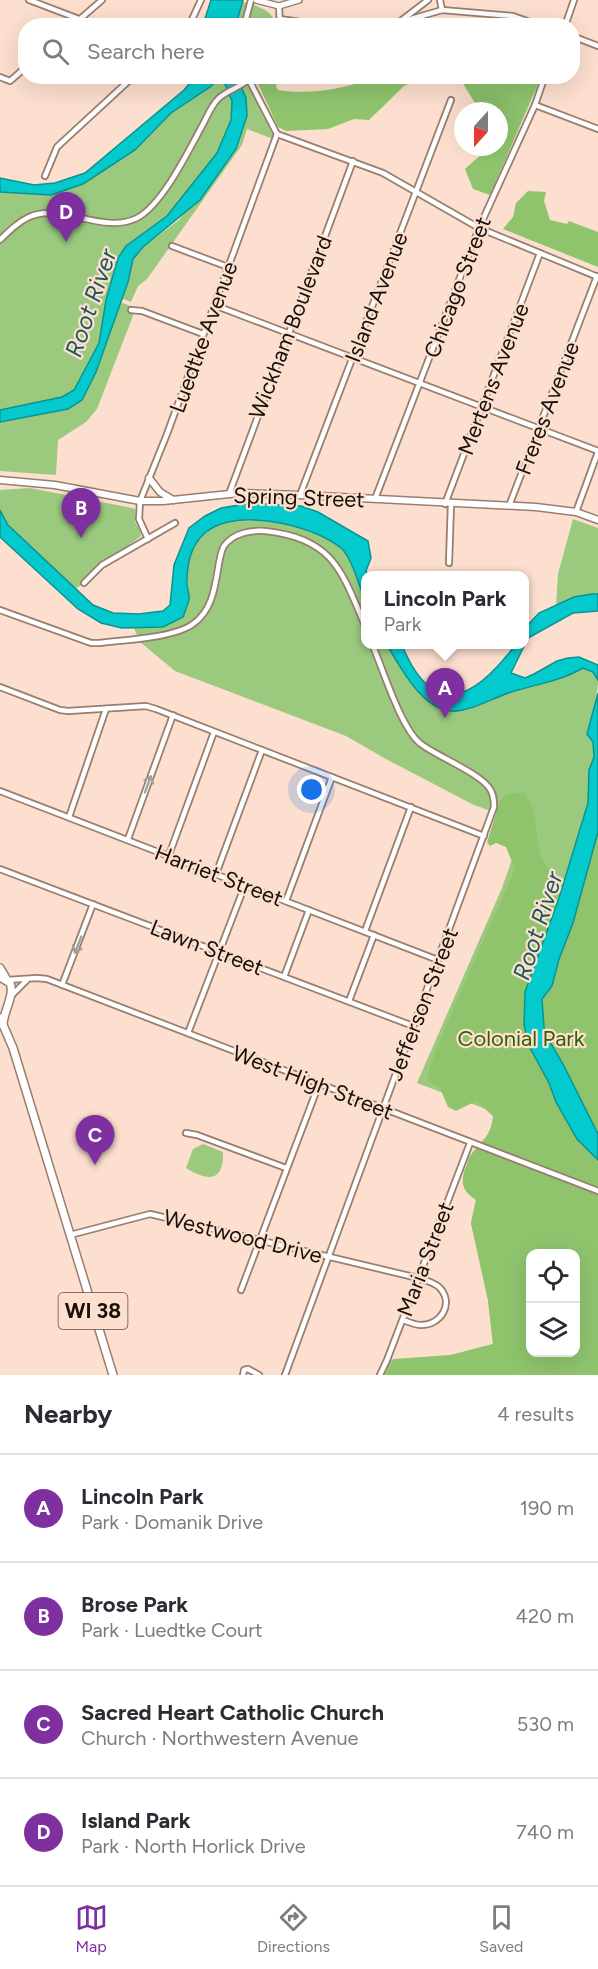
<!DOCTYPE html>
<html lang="en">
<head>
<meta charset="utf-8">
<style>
  body { margin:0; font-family:Figtree,sans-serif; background:#f7f7f7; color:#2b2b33 }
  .controls { position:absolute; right:18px; bottom:18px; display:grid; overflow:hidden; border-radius:12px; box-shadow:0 6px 24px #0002 }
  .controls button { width:54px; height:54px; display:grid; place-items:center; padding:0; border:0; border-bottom:2px solid #e1e1e2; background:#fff; color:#2b2b33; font:30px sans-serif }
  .compass { position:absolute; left:454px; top:102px; width:54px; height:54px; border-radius:50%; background:#fff; box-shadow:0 6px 24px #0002; rotate:201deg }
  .you { position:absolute; left:312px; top:790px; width:21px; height:21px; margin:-15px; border:4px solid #fff; border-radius:50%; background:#1a73e8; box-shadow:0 0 0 9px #1a73e833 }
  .badge { display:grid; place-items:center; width:39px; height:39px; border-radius:50%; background:#7f30a0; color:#fff; font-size:20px; font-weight:700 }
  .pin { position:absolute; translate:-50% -50px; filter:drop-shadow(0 2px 3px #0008) }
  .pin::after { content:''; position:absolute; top:32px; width:21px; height:18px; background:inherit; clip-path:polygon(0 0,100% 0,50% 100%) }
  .popup { position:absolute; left:361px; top:571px; width:168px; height:78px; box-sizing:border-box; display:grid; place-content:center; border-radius:12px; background:#fff; filter:drop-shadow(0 2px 4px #0005); font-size:20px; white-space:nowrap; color:#7c7c81 }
  .popup b { font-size:22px; color:#2b2b33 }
  .popup::after { content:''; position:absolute; left:50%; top:100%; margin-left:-12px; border:12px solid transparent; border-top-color:#fff }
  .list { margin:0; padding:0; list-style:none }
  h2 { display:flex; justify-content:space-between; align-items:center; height:78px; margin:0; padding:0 24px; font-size:26px }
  h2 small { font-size:20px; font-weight:400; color:#7c7c81 }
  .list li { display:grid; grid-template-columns:39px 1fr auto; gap:18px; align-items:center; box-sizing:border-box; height:108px; padding:0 24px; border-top:2px solid #e1e1e2 }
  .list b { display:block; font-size:22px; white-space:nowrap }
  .list p { margin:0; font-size:20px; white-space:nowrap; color:#7c7c81 }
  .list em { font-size:20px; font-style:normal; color:#7c7c81 }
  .icon { flex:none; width:33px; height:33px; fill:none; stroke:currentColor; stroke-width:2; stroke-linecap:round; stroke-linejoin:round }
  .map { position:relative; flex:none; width:598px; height:1375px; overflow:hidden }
  .search { position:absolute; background:#fff; box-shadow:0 6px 24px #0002; left:18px; right:18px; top:18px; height:66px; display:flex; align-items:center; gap:15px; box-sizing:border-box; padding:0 21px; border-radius:24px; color:#7c7c81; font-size:22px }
  .sheet { height:510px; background:#fff }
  nav { display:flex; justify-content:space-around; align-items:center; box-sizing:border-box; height:84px; border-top:2px solid #e1e1e2; background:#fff; font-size:16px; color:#7c7c81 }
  nav a { display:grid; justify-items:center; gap:3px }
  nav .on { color:#7f30a0 }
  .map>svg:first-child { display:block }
</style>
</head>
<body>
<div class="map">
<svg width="598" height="1375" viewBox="0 0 598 1375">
  <rect width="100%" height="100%" fill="#fcdfce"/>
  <g fill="#9bca7f" fill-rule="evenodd">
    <path d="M243,2C257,6 273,9 276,26H236Z"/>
    <polygon points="221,77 232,101 231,120 217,153 167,216 127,246 118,258 106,300 99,343 74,390 62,397 0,410 0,192 51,195 135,150 171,113 210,87"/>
    <polygon points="237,77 246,77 273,135 273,139 247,129 242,145 147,279 138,286 131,302 121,298 133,259 143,247 179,220 236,149 247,116"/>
    <polygon points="120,302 136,308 97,409 86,422 58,440 56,475 0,471 0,422 68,409 82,400 96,372"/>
    <polygon points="30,488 132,508 135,509 135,522 140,530 141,536 102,565 84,583 75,589 8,524 0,510 0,490"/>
    <polygon points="573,519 598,528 598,594 592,594 556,606 558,574"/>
    <path d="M254,520L276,521L297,527L327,539L342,549L350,559L365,602L366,644L387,645C399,666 428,714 457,711C476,709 495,698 514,691C522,688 532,688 540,685C555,681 570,675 583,668C589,670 596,672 598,680C598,692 592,721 587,734L593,742L594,757L589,770L588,803L559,898L595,846L598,832V1375H380L387,1360L451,1355L493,1344L488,1300L471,1223L480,1181L499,1114L417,1083L502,888L517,845L497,813L474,805L384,758L346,736L175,671L140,642L134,628L163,627L189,598C184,570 189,539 217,526C228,521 242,521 254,520ZM530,1254H576V1352H530Z"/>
    <path d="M203,1144L223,1152C224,1183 207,1181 186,1168L193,1149Z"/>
  </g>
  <g fill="#8fc46d" fill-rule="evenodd">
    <path d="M377,76H527L538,84L490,195L473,189L465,169L484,152L486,147H499V111H480L462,82L452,78L420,79L404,86L369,120L354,119L328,129L286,131L278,127L257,82L258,77H277L276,86L278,90C308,95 349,89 377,76Z"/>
    <polygon points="528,191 546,192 544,201 550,220 567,224 569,221 598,232 598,267 503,229 513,217 516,203"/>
    <path d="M513,793H524C540,811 533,840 544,861C548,870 556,877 563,883L525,992L539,1064L549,1083L556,1102L577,1139L598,1160V1375H386L394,1359L451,1355L493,1344L488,1300L471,1223L476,1200C463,1191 460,1184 465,1169C467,1165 468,1159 470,1156C481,1141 491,1137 493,1116L476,1101L456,1111L448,1107L440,1088L427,1081L430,1066L446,1025L515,869L506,847L496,843L490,846L487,842L500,801L504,796ZM530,1254H576V1352H530Z"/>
    <path d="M598,832V1134L563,1064L551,1044L544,1027L542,999C553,984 554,974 560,957C574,916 589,874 598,832Z"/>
  </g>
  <g fill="#05cacd" stroke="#0b9292" stroke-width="1.5">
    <polygon points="211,0 243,0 236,25 203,25"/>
    <polygon points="196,76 221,77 210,87 171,113 135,150 83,184 51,195 0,192 0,178 34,185 55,183 85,173 184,90"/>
    <polygon points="222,77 237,77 246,98 247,116 236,149 200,200 143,247 133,259 128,282 96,372 82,400 68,409 0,422 0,410 62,397 74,390 99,343 106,300 118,258 126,246 167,216 217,153 231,120 232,101"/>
    <path d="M251,503L301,506L318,512L368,541L371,558L366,571L368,575L366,576L365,602C361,589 351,556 341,548C312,524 227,504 200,538C190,550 187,566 187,581C186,587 190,594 189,599C188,605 185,611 183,617L163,627L122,628L101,623L78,609L0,537V510L8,525L93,605L113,613L139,614L163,611L170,605L174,565L189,528L205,516L221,508Z"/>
    <path d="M592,594H598V611L573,613L528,638L511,673L525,678L534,674L557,661L568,658L579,657L598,665V680L593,672L583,668C562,680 540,684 518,690C497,695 478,709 457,711C424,714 401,668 387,645H402C427,707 462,709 504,659C508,654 512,650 515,645L524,644L525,628L539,613L574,597Z"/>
    <polygon points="598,693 598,832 573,923 559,959 552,986 542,999 544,1027 551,1044 563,1064 598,1134 598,1160 577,1139 556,1102 549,1083 529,1046 524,1025 525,992 559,898 588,803 589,770 594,757 593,742 587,734"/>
  </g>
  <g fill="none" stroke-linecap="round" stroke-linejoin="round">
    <g stroke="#987e6f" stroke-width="8">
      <g id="minor">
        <polyline points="29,0 79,19"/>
        <polyline points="440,0 442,10"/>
        <polyline points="279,6 280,26"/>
        <polyline points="280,19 300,22 304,26"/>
        <polyline points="402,20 428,0"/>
        <polyline points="72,26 102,0"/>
        <polyline points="189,26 201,0"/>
        <polyline points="244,26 251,0"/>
        <polyline points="387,26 442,10 513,16 541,26"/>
        <polyline points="565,26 574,0"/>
        <polyline points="572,36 598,46"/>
        <polyline points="247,76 277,134 383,173 479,228 598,277"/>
        <polyline points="0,77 10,81 26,67"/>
        <polyline points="535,105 598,129"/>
        <polyline points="45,176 57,147 134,76"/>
        <path d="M0,240C9,231 18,222 29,217C63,202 102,235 137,218C162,205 188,152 202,126C207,117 211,106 218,99C227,90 240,88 249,79"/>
        <polyline points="172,246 228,267"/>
        <polyline points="214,305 598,451"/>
        <polyline points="131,310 142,311 203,334"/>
        <polyline points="229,494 353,161"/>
        <polyline points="300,495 451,100"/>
        <polyline points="375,499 479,228 535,105 545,76"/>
        <polyline points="445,504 540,253"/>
        <polyline points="509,506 597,276"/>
        <polyline points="576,512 598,452"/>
        <polyline points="148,539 139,519 140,501 167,434 277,134"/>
        <polyline points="449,563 451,504"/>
        <polyline points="84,583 102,565 175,523"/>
        <path d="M0,610L91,643H99C123,640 174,638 193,624C213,610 215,586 219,563C220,558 221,551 224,546C233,533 251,530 265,531C334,538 342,572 366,628"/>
        <polyline points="0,687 60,710 68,711 146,706 156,709 484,836"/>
        <polyline points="0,791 438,960"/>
        <polyline points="69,817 106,709"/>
        <polyline points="128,839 173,715"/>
        <polyline points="169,855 214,732"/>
        <polyline points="0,869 413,1026"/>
        <polyline points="216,874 262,750"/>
        <polyline points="286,901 332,777"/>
        <polyline points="365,931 411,807"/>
        <polyline points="284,977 309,910"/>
        <polyline points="7,980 37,978 47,979 598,1191"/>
        <polyline points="62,985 93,904"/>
        <polyline points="12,995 27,980"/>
        <polyline points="349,1001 374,935"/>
        <polyline points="188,1033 245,885"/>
        <polyline points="186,1133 197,1135 286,1168"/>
        <path d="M70,1235L150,1214L418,1278C425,1280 434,1282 440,1288C454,1304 441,1325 421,1325C415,1325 409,1322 403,1320"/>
        <polyline points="241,1290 319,1084"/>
        <polyline points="243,1375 244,1370 248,1369 259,1375"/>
        <path d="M285,1375L494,807C494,801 494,795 490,789C480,773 438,757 421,744C401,729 383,669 372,644"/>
        <polyline points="380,1375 387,1360 470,1143"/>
      </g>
    </g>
    <g stroke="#987e6f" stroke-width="8">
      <polyline id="tertiary" points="256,0 279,6 299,0"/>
    </g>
    <g stroke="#987e6f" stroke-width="9">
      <g id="secondary">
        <polyline points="149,478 160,492 173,500"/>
        <polyline points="0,480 55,485 140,501 163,501 239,493 300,495 536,507 576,512 598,520"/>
      </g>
    </g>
    <g stroke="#987e6f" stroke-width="10">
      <g id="primary">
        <polyline points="0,968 7,980"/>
        <path d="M0,977L10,983C15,995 4,1010 3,1024"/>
        <polyline points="0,1018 13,1048 113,1375"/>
      </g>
    </g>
    <use href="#minor" stroke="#fff" stroke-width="4.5"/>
    <use href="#tertiary" stroke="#fff" stroke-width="5"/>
    <use href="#secondary" stroke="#fff" stroke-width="6"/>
    <use href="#primary" stroke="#fff" stroke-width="7"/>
  </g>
  <defs><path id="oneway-shaft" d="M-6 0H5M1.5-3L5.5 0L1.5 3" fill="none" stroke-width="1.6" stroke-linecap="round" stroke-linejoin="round" transform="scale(1.5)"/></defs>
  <g stroke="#a39f9d">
    <use href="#oneway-shaft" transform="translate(148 784) rotate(-70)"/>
    <use href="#oneway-shaft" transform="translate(78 945) rotate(111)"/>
  </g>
  <g text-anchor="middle" stroke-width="4.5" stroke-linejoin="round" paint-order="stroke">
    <rect fill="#fcdfce" stroke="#5d4e45" stroke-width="1.5" x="58.5" y="1293" width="69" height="36" rx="4.5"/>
    <g font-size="21" font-weight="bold" fill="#19100a">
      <text x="93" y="1318">WI 38</text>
    </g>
    <g font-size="22" fill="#19100a" stroke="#fcdfce">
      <text transform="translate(457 287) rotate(-69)" y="8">Chicago Street</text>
      <text transform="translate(376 297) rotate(-69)" y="8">Island Avenue</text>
      <text transform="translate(290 327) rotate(-69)" y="8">Wickham Boulevard</text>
      <text transform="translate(203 337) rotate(-70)" y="8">Luedtke Avenue</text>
      <text transform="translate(493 379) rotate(-69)" y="8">Mertens Avenue</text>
      <text transform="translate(547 408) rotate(-69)" y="8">Freres Avenue</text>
      <text transform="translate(299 497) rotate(2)" y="8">Spring Street</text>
      <text transform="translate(219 875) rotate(21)" y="8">Harriet Street</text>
      <text transform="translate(207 947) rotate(21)" y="8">Lawn Street</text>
      <text transform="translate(422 1004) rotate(-69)" y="8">Jefferson Street</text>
      <text transform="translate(313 1082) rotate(21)" y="8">West High Street</text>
      <text transform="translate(243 1236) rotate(14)" y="8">Westwood Drive</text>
      <text transform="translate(425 1259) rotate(-69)" y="8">Maria Street</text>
    </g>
    <g font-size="22" fill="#316000" stroke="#fcdfce">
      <text x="521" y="1046">Colonial Park</text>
    </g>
    <g font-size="24" font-style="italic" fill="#17595a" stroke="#fcdfce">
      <text transform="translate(91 303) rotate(-71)" y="8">Root River</text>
      <text transform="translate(538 926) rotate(-72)" y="8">Root River</text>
    </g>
  </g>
</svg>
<div class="controls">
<button><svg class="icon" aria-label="locate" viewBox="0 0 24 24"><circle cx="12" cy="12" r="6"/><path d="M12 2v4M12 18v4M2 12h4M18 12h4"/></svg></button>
<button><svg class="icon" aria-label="layers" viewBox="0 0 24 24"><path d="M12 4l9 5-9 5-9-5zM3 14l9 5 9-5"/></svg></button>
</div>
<svg class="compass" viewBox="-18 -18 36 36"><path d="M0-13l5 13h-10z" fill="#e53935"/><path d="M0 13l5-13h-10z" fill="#7c7c81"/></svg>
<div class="you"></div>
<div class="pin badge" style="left:445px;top:718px">A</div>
<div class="popup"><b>Lincoln Park</b>Park</div>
<div class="pin badge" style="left:81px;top:538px">B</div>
<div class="pin badge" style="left:95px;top:1165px">C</div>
<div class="pin badge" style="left:66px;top:242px">D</div>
<div class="search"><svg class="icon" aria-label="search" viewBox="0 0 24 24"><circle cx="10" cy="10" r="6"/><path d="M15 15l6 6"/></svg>Search here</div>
</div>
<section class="sheet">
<h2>Nearby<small>4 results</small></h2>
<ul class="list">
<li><span class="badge">A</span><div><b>Lincoln Park</b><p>Park · Domanik Drive</p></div><em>190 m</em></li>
<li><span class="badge">B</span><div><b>Brose Park</b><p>Park · Luedtke Court</p></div><em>420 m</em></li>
<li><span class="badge">C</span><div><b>Sacred Heart Catholic Church</b><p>Church · Northwestern Avenue</p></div><em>530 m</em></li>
<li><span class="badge">D</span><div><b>Island Park</b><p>Park · North Horlick Drive</p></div><em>740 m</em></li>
</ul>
</section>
<nav>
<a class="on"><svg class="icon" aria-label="map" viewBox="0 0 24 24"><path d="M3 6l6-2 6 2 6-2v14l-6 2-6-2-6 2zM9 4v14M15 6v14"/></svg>Map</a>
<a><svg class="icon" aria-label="directions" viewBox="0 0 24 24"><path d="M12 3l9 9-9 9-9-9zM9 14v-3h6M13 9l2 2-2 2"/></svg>Directions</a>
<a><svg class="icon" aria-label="saved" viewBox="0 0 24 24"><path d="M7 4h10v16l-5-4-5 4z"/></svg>Saved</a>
</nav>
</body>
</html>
